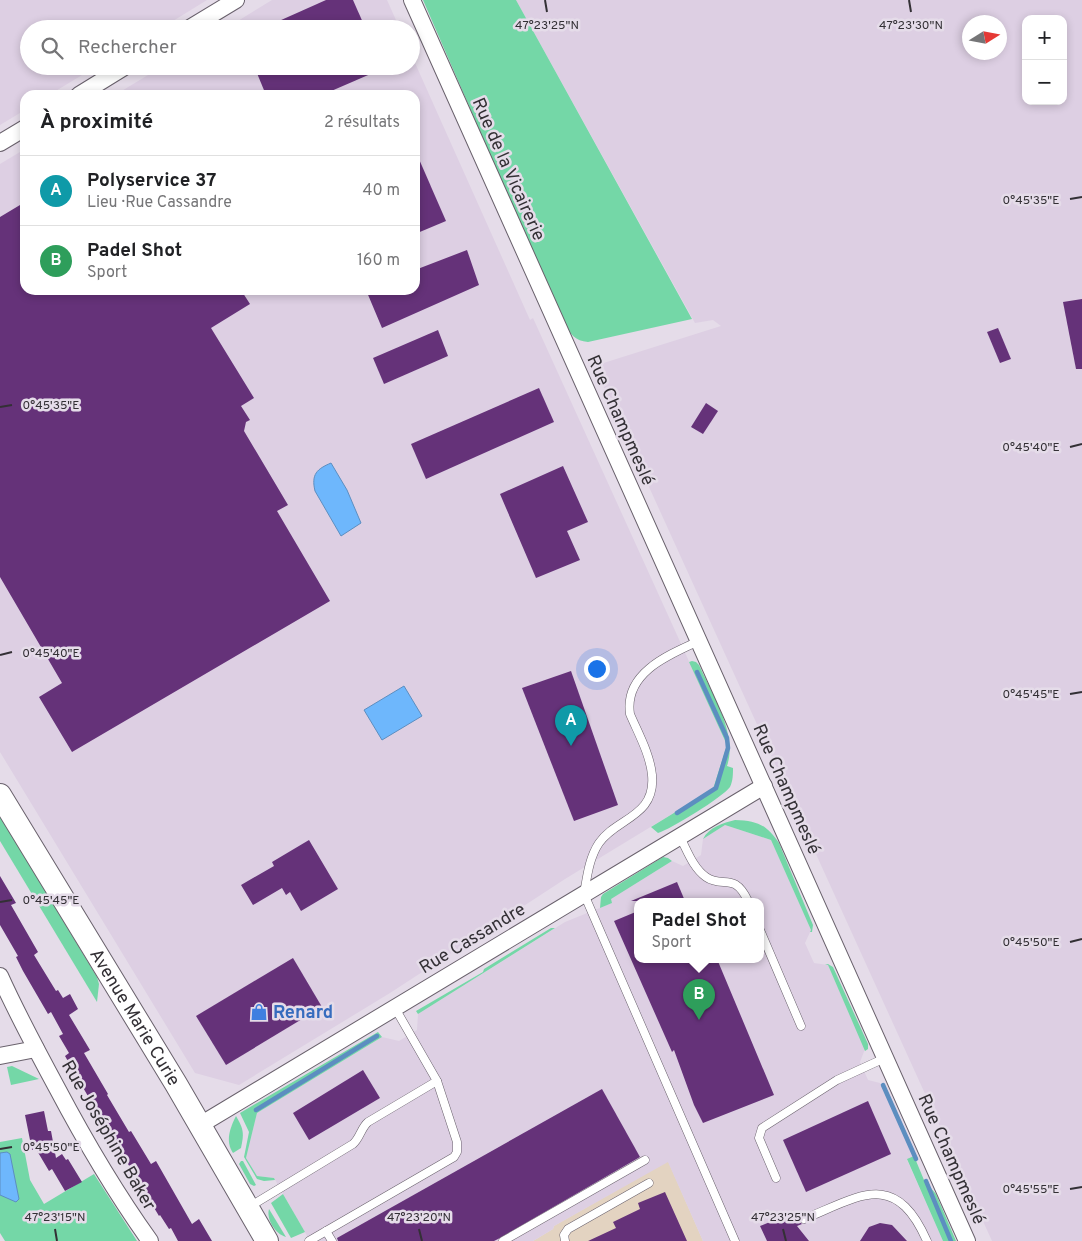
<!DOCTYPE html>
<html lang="fr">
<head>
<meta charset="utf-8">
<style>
  body { margin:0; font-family:Overpass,sans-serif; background:#f6f6f6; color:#202124 }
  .controls { position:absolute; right:15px; top:15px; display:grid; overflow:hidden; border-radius:10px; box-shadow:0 2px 8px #0003 }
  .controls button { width:45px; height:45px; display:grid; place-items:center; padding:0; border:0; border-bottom:1px solid #e0e0e0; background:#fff; color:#202124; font:25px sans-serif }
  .compass { position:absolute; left:962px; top:15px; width:45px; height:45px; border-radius:50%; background:#fff; box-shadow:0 2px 8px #0003; rotate:79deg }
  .you { position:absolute; left:596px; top:668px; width:18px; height:18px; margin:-12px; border:4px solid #fff; border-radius:50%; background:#1a73e8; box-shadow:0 0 0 8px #1a73e833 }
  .badge { display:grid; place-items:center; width:32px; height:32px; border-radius:50%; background:#0b8043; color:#fff; font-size:16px; font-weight:700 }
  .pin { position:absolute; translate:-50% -41px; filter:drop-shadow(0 1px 2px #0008) }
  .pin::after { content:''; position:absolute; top:26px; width:18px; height:15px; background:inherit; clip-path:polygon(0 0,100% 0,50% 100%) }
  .popup { position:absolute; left:634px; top:898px; width:130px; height:65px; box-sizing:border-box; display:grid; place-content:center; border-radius:10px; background:#fff; filter:drop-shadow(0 1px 4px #0005); font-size:16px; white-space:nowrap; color:#757577 }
  .popup b { font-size:19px; color:#202124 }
  .popup::after { content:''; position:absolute; left:50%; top:100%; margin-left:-10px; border:10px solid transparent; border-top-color:#fff }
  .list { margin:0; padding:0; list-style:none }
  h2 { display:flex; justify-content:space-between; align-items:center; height:65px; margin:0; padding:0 20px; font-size:21px }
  h2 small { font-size:16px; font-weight:400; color:#757577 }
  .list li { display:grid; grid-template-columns:32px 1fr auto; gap:15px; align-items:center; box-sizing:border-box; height:70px; padding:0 20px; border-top:1px solid #e0e0e0 }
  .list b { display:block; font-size:19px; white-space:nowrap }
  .list p { margin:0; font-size:16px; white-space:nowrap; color:#757577 }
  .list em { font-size:16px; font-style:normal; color:#757577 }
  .icon { flex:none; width:28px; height:28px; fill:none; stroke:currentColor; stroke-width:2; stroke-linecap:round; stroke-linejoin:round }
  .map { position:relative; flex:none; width:1082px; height:1241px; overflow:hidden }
  .search { position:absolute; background:#fff; box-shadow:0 2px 8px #0003; left:20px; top:20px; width:400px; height:55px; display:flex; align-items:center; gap:12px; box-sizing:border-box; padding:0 18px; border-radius:28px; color:#757577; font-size:19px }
  .panel { position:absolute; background:#fff; box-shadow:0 2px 8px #0003; left:20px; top:90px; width:400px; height:205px; border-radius:15px }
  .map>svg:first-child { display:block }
</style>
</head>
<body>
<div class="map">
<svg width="1082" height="1241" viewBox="0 0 1082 1241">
  <rect width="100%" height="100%" fill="#e5dce9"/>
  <polygon fill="#e3d3c1" points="668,1161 703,1241 533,1241 553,1229 554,1226"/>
  <g fill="#ddcfe3" fill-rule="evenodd">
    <polygon points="0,0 207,0 160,29 29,29 29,66 97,66 49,95 25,95 25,110 0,125"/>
    <polygon points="272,0 387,0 400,29 225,29"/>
    <path d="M516,0H1082V1241H992L594,366L721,326L713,320L695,323ZM1026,19H1063V101H1026ZM970,22H1000V52H970Z"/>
    <polygon points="411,54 530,320 533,318 727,745 713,789 565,879 390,993 239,1085 195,1073 0,752 0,164 25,149 25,290 415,290 415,95 115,95 163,66 411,66"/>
    <path d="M725,825L771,840L811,930L805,943L814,963L828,965L865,1049L860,1062L868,1080L880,1083L914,1156L907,1160L943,1241H703L668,1162L554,1226L553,1229L533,1241H310L274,1178L257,1176L246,1158L257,1113L382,1037L399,1041L417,1030L418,1014L565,922L612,903L610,899L672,861L683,866L701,855L703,839ZM638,901H760V959H638L652,990L674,1050L672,1051L614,921L620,919L638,958Z"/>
  </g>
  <g fill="#74d7a7">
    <path d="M423,0H516L692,319L588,342C575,341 571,334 564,325Z"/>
    <path d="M692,661L696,662L699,665C712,694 738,734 727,766L733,768C733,774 733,781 730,787C723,797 671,829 658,833L651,827L713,789L727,745L689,662Z"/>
    <polygon points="0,816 97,977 99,984 97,1002 0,841"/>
    <path d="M735,820C757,821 766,824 779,843L813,925L812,932H810L811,930L771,840L725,825L703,839C709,827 723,823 735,820Z"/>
    <polygon points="663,857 668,858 672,861 611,899 612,903 600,908 601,897 603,894"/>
    <polygon points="551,928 555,928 418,1014 416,1011 483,972 484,969"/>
    <polygon points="828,964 833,967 868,1044 868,1049 865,1051 828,965 825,965"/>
    <polygon points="378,1032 382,1037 257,1113 246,1158 257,1176 274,1178 275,1180 264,1181 257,1179 244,1157 249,1132 240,1113"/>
    <polygon points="12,1066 39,1079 11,1085 7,1067"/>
    <path d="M236,1116C244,1130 244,1133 241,1148L233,1153C225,1141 230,1128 236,1116Z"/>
    <polygon points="22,1138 30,1180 44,1204 94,1174 137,1241 5,1241 0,1233 0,1142"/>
    <polygon points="914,1156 924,1180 936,1194 956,1241 943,1241 907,1159"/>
    <polygon points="241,1161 243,1161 256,1185 254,1186 250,1184 239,1164"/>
    <polygon points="283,1194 305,1232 291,1238 271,1203"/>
    <path d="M269,1209L286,1237C275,1234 266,1219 269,1209Z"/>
  </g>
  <g fill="#6eb7fc" stroke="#5c8ec0">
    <path d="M331,463L347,490L361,523L341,536L315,491C311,474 317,469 331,463Z"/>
    <polygon points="404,686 422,716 382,740 364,710"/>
    <polygon points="7,1152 10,1154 19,1199 16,1202 0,1195 0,1153"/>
  </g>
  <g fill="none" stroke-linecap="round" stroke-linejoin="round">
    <g stroke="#5c8ec0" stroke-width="4.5">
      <polyline points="677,813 716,788 728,748 727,738 697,672"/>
      <polyline points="883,1085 916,1159"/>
      <polyline points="256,1110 377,1036"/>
      <polyline points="926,1181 951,1241"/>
    </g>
  </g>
  <g fill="#653279">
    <polygon points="326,0 353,0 364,25 356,29 261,29"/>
    <polygon points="254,66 389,66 322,95 266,95"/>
    <polygon points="415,150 446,221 415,234"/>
    <polygon points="25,202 25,290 241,290 250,304 211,328 254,398 241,406 250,420 246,422 244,431 288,505 277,511 330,601 72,752 39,697 62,683 0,577 0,217"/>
    <polygon points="467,250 479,285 382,328 366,290 415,290 415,270"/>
    <polygon points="1082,299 1082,369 1076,369 1063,302"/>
    <polygon points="998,328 1011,359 1000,363 987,332"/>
    <polygon points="438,330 448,356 384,384 373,358"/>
    <polygon points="539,388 554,422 426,479 411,444"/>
    <polygon points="706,403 718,411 703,434 691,427"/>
    <polygon points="563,466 588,522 567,531 580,560 536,578 500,494"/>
    <polygon points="571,671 618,805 574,821 522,688"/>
    <polygon points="309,840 338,889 301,911 290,892 286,895 282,888 253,905 241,885 274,866 272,862"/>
    <polygon points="0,876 16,903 11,905 38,952 34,955 56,991 58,990 63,998 70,994 78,1009 69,1015 90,1050 84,1053 108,1094 107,1095 129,1132 131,1131 151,1164 156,1161 192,1224 199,1219 212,1241 178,1241 171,1228 169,1229 160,1215 159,1216 144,1191 143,1191 133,1174 134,1174 125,1159 127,1159 112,1134 110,1135 96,1113 97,1112 65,1056 69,1053 59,1036 63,1034 51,1012 48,1014 23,971 16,957 18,956 0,925"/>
    <polygon points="677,882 685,901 631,901"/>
    <polygon points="638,911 638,959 717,959 774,1095 703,1123 694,1105 674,1050 672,1052 614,921"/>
    <polygon points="293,958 322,1007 226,1065 196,1016"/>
    <polygon points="363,1070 380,1098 309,1140 293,1113"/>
    <polygon points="602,1089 640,1157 498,1239 494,1241 338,1241 337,1238"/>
    <polygon points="868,1101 891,1154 806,1192 783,1140"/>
    <polygon points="44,1111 48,1131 51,1131 56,1158 62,1154 66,1160 68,1159 82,1182 65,1191 52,1169 49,1171 36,1149 32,1150 25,1115"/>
    <polygon points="665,1192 687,1241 588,1241 616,1228 613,1222 640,1209 638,1203"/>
    <polygon points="797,1211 799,1221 802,1224 797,1226 809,1241 767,1241 760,1226"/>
    <polygon points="880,1223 892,1225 907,1241 860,1241 869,1227"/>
  </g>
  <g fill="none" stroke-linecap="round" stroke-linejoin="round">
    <g stroke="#69616c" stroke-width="9">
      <g id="service">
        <path d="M699,641C668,655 624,673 630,714C638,733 650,754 652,775C656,817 616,818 599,843C589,858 587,877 584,894L735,1241"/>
        <path d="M680,837C687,850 693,868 706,877C723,889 734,871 748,901"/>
        <polyline points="760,930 801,1026"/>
        <polyline points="776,1178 759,1138 762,1128 837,1080 885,1058"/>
        <path d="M249,1207L353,1144C360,1138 361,1128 368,1122L437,1081L395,1008"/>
        <path d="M804,1219C860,1196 895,1169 927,1241"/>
        <polyline points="326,1231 332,1241"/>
        <polyline points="309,1241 454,1157 457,1152 457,1142 437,1081"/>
        <polyline points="503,1241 645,1160"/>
        <polyline points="565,1241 564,1235 568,1229 649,1183"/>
      </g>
    </g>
    <g stroke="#69616c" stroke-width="18">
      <g id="minor">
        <polyline points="412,0 967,1241"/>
        <polyline points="188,29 236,0"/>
        <polyline points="79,95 126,66"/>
        <polyline points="0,143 25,128"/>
        <path d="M0,976C17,1014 37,1051 57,1088C85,1141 115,1192 150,1241"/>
        <polyline points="0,1056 36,1049"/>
        <polyline points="200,1125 764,786"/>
      </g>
    </g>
    <g stroke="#69616c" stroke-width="24">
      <g id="secondary">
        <path id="s1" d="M0,795L176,1084L267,1241"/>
      </g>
    </g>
    <use href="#service" stroke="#fff" stroke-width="8"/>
    <use href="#minor" stroke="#fff" stroke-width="16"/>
    <use href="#secondary" stroke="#fff" stroke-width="22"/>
  </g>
  <path fill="none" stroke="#333035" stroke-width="2" d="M545,0L547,12M909,0L911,12M1070,199L1082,197M0,407L12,405M1070,447L1082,444M0,655L12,652M1070,694L1082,692M0,902L12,900M1070,942L1082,939M0,1149L12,1147M1070,1189L1082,1187M55,1229L57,1241M419,1229L422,1241M783,1229L786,1241"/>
  <defs>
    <g id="shop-bare" transform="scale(1.35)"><path d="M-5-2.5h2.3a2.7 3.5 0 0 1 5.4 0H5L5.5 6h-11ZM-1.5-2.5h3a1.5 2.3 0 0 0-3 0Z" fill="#3f7fe0" stroke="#e5dce9" stroke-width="2.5" paint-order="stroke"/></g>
  </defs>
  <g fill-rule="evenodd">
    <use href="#shop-bare" x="259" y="1012"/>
  </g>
  <g text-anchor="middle" stroke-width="5" stroke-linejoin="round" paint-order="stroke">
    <g font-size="18" fill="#333035" stroke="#e5dce9">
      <text transform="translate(509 169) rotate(66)" y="6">Rue de la Vicairerie</text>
      <text transform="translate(621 420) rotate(66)" y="6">Rue Champmeslé</text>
      <text transform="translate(787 789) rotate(66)" y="6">Rue Champmeslé</text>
      <text transform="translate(472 938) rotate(-31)" y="6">Rue Cassandre</text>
      <text dy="6" stroke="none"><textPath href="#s1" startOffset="260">Avenue Marie Curie</textPath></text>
      <text transform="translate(109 1135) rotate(60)" y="6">Rue Joséphine Baker</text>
      <text transform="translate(952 1159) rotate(66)" y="6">Rue Champmeslé</text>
    </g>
    <g font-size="18" font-weight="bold" fill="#366cbe" stroke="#e5dce9" text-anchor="start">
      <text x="273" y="1018">Renard</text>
    </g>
  </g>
  <g font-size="12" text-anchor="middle" fill="#333035" stroke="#e5dce9" stroke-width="5" stroke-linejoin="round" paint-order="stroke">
    <text x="547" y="29">47°23'25"N</text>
    <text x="911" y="29">47°23'30"N</text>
    <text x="1031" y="204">0°45'35"E</text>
    <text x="51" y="409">0°45'35"E</text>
    <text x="1031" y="451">0°45'40"E</text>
    <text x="51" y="657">0°45'40"E</text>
    <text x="1031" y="698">0°45'45"E</text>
    <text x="51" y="904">0°45'45"E</text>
    <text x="1031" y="946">0°45'50"E</text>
    <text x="51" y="1151">0°45'50"E</text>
    <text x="1031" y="1193">0°45'55"E</text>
    <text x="55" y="1221">47°23'15"N</text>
    <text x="419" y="1221">47°23'20"N</text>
    <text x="783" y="1221">47°23'25"N</text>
  </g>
</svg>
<div class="controls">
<button>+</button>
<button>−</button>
</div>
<svg class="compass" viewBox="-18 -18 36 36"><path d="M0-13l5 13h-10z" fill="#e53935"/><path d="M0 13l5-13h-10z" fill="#757577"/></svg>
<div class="you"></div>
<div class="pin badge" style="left:571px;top:746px;background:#0f9aa8">A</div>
<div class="pin badge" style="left:699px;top:1020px;background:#2e9e5b">B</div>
<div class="popup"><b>Padel Shot</b>Sport</div>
<div class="search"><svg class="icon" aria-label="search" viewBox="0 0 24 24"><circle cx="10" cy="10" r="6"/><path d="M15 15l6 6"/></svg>Rechercher</div>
<section class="panel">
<h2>À proximité<small>2 résultats</small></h2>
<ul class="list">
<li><span class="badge" style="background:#0f9aa8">A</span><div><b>Polyservice 37</b><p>Lieu · Rue Cassandre</p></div><em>40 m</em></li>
<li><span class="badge" style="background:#2e9e5b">B</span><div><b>Padel Shot</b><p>Sport</p></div><em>160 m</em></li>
</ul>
</section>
</div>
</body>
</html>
